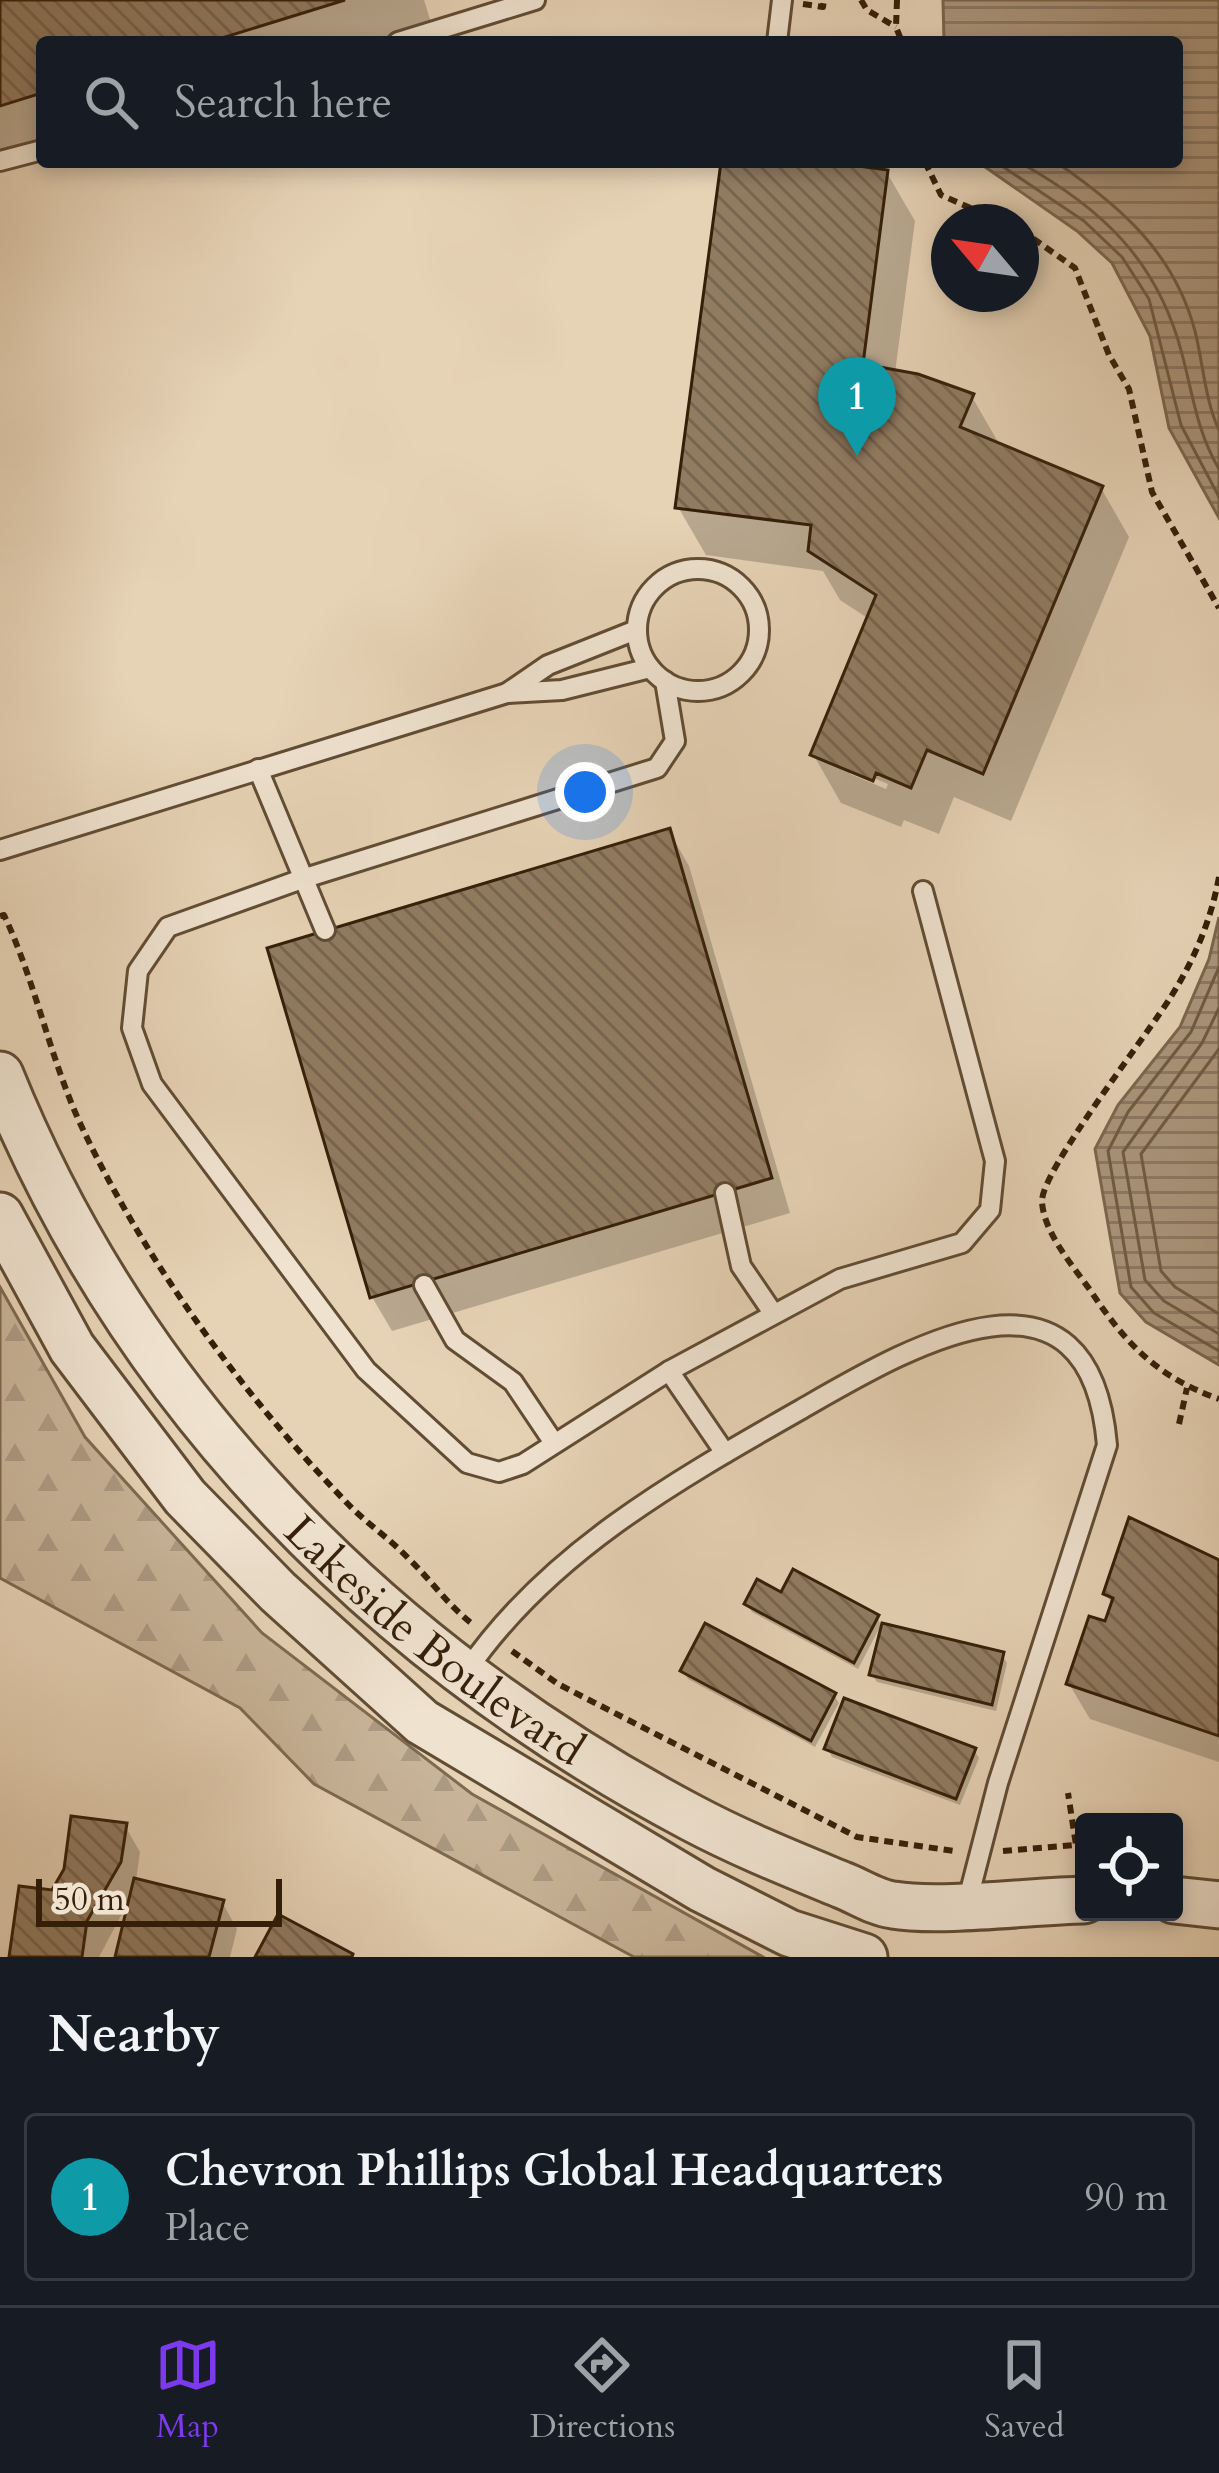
<!DOCTYPE html>
<html lang="en">
<head>
<meta charset="utf-8">
<style>
  body { margin:0; font-family:Cardo,serif; background:#242831; color:#f1f3f6 }
  .controls { position:absolute; right:36px; bottom:36px; display:grid; overflow:hidden; border-radius:12px; box-shadow:0 6px 18px #0003 }
  .controls button { width:108px; height:108px; display:grid; place-items:center; padding:0; border:0; border-bottom:3px solid #363941; background:#171b24; color:#f1f3f6; font:60px sans-serif }
  .compass { position:absolute; left:931px; top:204px; width:108px; height:108px; border-radius:50%; background:#171b24; box-shadow:0 6px 18px #0003; rotate:299deg }
  .scale { position:absolute; left:36px; bottom:30px; width:246px; box-sizing:border-box; padding-left:12px; border:6px solid #351f09; border-top:0; font-size:33px; line-height:42px; white-space:nowrap; color:#351f09; -webkit-text-stroke:9px #efe2cf; paint-order:stroke }
  .you { position:absolute; left:585px; top:792px; width:42px; height:42px; margin:-30px; border:9px solid #fff; border-radius:50%; background:#1a73e8; box-shadow:0 0 0 18px #1a73e833 }
  .badge { display:grid; place-items:center; width:78px; height:78px; border-radius:50%; background:#7c3aed; color:#fff; font-size:39px; font-weight:700 }
  .pin { position:absolute; translate:-50% -99px; filter:drop-shadow(0 3px 6px #0008) }
  .pin::after { content:''; position:absolute; top:63px; width:42px; height:36px; background:inherit; clip-path:polygon(0 0,100% 0,50% 100%) }
  .list { margin:0; padding:0; list-style:none }
  h2 { display:flex; justify-content:space-between; align-items:center; height:156px; margin:0; padding:0 48px; font-size:51px }
  h2 small { font-size:39px; font-weight:400; color:#9ea1a6 }
  .list li { display:grid; grid-template-columns:78px 1fr auto; gap:36px; align-items:center; box-sizing:border-box; height:168px; margin:0 24px 24px; padding:0 24px; border:3px solid #363941; border-radius:12px }
  .list b { display:block; font-size:45px; white-space:nowrap }
  .list p { margin:0; font-size:39px; white-space:nowrap; color:#9ea1a6 }
  .list em { font-size:39px; font-style:normal; color:#9ea1a6 }
  .icon { flex:none; width:66px; height:66px; fill:none; stroke:currentColor; stroke-width:2; stroke-linecap:round; stroke-linejoin:round }
  .map { position:relative; flex:none; width:1219px; height:1957px; overflow:hidden }
  .search { position:absolute; background:#171b24; box-shadow:0 6px 18px #0003; left:36px; right:36px; top:36px; height:132px; display:flex; align-items:center; gap:30px; box-sizing:border-box; padding:0 42px; border-radius:12px; color:#9ea1a6; font-size:45px }
  .sheet { height:348px; background:#171b24 }
  nav { display:flex; justify-content:space-around; align-items:center; box-sizing:border-box; height:168px; border-top:3px solid #363941; background:#171b24; font-size:33px; color:#9ea1a6 }
  nav a { display:grid; justify-items:center; gap:6px }
  nav .on { color:#7c3aed }
  .map>svg:first-child { display:block }
</style>
</head>
<body>
<div class="map">
<svg width="1219" height="1957" viewBox="0 0 1219 1957">
  <defs>
    <pattern id="forest-firs" width="22" height="20" patternUnits="userSpaceOnUse" patternTransform="scale(3)"><rect width="22" height="20" fill="#c8b498"/><path d="M5 1l3.5 6h-7zM16 11l3.5 6h-7z" fill="#ac9a82"/></pattern>
    <pattern id="water-rules" width="6" height="5" patternUnits="userSpaceOnUse" patternTransform="scale(3)"><rect width="6" height="5" fill="#aa957b"/><path d="M0 2.5h6" fill="none" stroke="#8b7963"/></pattern>
    <pattern id="building-back-hatch" width="6" height="6" patternUnits="userSpaceOnUse" patternTransform="scale(3)"><rect width="6" height="6" fill="#917c62"/><path d="M-1 5l2 2M0 0l6 6M5-1l2 2" fill="none" stroke="#77654f"/></pattern>
  </defs>
  <rect width="100%" height="100%" fill="#e6d2b5"/>
  <filter id="stains"><feTurbulence type="fractalNoise" baseFrequency=".00167" numOctaves="4"/><feColorMatrix values="0 0 0 0 .2 0 0 0 0 .09 0 0 0 0 .02 0 0 0 .5 -.17"/></filter>
  <radialGradient id="worn" r=".72"><stop offset=".6" stop-color="#630" stop-opacity="0"/><stop offset="1" stop-color="#630" stop-opacity=".3"/></radialGradient>
  <polygon fill="url(#forest-firs)" stroke="#7e6a50" stroke-width="3" points="0,1287 85,1437 262,1633 472,1794 763,1957 634,1957 314,1784 240,1708 0,1578"/>
  <g fill="url(#water-rules)" stroke="#7b664d" stroke-width="3">
    <polygon points="943,0 1219,0 1219,518 1169,428 1150,336 1112,263 1077,231 978,162 1177,162 1177,42 944,42"/>
    <polygon points="1219,917 1219,1365 1146,1322 1120,1293 1095,1149 1118,1105 1180,1027 1209,959"/>
  </g>
  <g fill="#0003" fill-rule="evenodd">
    <polygon points="0,0 424,0 433,29 392,42 42,42 42,150 0,163"/>
    <path d="M724,162H848L852,168L887,173L915,221L895,373L972,397L1001,447L1101,488L1129,537L1011,821L954,797L939,834L904,820L901,827L841,803L813,754L869,619L840,600L823,571L706,555L678,507ZM850,768L888,784L886,789L850,774Z"/>
    <polygon points="669,831 689,866 790,1213 392,1331 372,1297"/>
    <polygon points="1219,1562 1219,1762 1090,1719 1069,1684 1107,1625 1113,1606 1106,1594"/>
    <polygon points="782,1596 877,1617 881,1625 858,1669 752,1612 747,1604"/>
    <polygon points="1002,1655 1007,1663 996,1711 877,1682 872,1675"/>
    <polygon points="683,1671 834,1695 839,1703 815,1747 688,1679"/>
    <polygon points="828,1749 974,1750 979,1758 960,1805 832,1757"/>
    <polygon points="125,1826 140,1852 136,1881 222,1902 237,1929 230,1957 118,1957 132,1895 99,1957 12,1957 53,1894"/>
  </g>
  <g fill="none" stroke-linecap="round" stroke-linejoin="round">
    <g stroke="#705a42" stroke-width="3">
      <polyline points="996,162 1084,221 1122,257 1149,299 1181,425 1219,497"/>
      <path d="M1019,162C1102,208 1158,261 1182,354C1193,395 1197,432 1219,469"/>
      <path d="M1056,162C1120,206 1174,252 1195,331C1203,363 1205,400 1219,430"/>
      <polyline points="1219,967 1191,1032 1128,1112 1108,1151 1131,1287 1154,1313 1219,1351"/>
      <polyline points="1219,1008 1202,1043 1123,1152 1145,1280 1164,1301 1219,1334"/>
      <polyline points="1219,1049 1141,1154 1161,1271 1175,1287 1219,1314"/>
    </g>
  </g>
  <g fill="url(#building-back-hatch)" stroke="#351f09" stroke-width="3">
    <polygon points="0,0 345,0 209,42 42,42 42,93 0,106"/>
    <polygon points="721,162 829,162 888,170 863,364 918,374 974,394 960,427 1103,486 983,774 927,750 911,788 876,773 873,781 810,755 876,595 808,551 811,525 675,508"/>
    <polygon points="670,828 772,1178 370,1298 267,948"/>
    <polygon points="1129,1517 1219,1560 1219,1736 1066,1684 1089,1616 1105,1621 1113,1598 1103,1594"/>
    <polygon points="793,1569 879,1615 854,1663 744,1604 757,1579 781,1592"/>
    <polygon points="705,1623 836,1693 811,1741 680,1671"/>
    <polygon points="882,1623 1004,1652 992,1705 869,1675"/>
    <polygon points="844,1698 976,1748 956,1799 824,1749"/>
    <polygon points="71,1816 127,1823 121,1862 87,1921 82,1957 9,1957 19,1886 52,1890 64,1869"/>
    <polygon points="134,1878 224,1900 209,1957 115,1957"/>
    <polygon points="278,1914 353,1954 352,1957 255,1957"/>
  </g>
  <g fill="none" stroke-linecap="round" stroke-linejoin="round">
    <g stroke="#614c34" stroke-width="24">
      <g id="service">
        <polyline points="398,42 535,0"/>
        <polyline points="777,42 782,0"/>
        <polyline points="0,161 42,150"/>
        <circle cx="698" cy="630" r="61"/>
        <polyline points="665,681 675,741 657,768 302,879 168,927 138,971 132,1028 152,1084 366,1370 467,1463 499,1472 523,1464 669,1371 725,1453"/>
        <polyline points="507,693 548,665 636,630"/>
        <polyline points="258,769 325,930"/>
        <polyline points="0,850 507,693 562,690 650,668"/>
        <polyline points="725,1193 741,1266 773,1313"/>
        <polyline points="424,1285 455,1340 513,1382 554,1443"/>
        <polyline points="669,1371 840,1279 962,1243 990,1210 995,1161 923,891"/>
        <path d="M466,1672C547,1553 677,1480 800,1410C903,1351 1089,1237 1107,1445L998,1783L967,1903"/>
      </g>
    </g>
    <g stroke="#614c34" stroke-width="51">
      <g id="tertiary">
        <path id="s1" d="M0,1075C132,1402 382,1654 692,1818C741,1844 791,1864 842,1885C858,1891 876,1903 893,1905C940,1913 1033,1901 1084,1900"/>
        <polyline points="0,1216 72,1348 185,1497 278,1592 422,1722 702,1889 789,1933 864,1957"/>
        <polyline points="1174,1900 1219,1905"/>
      </g>
    </g>
    <g stroke="#351f09" stroke-width="6" stroke-dasharray="9 6" stroke-linecap="butt">
      <polyline points="861,0 867,10 896,27"/>
      <polyline points="897,0 896,27 902,42"/>
      <polyline points="803,4 823,7 824,0"/>
      <polyline points="925,162 941,195 1002,222"/>
      <polyline points="1021,230 1075,268 1109,355 1129,389 1152,492 1219,608"/>
      <path d="M1219,877C1211,920 1195,958 1172,995C1149,1033 1040,1172 1042,1202C1044,1233 1073,1266 1090,1290C1126,1344 1157,1377 1219,1399"/>
      <path d="M0,916L4,915C35,981 49,1054 79,1121C143,1259 242,1394 347,1503C366,1523 389,1538 408,1558C431,1580 446,1603 471,1623"/>
      <polyline points="1179,1424 1187,1388"/>
      <polyline points="512,1651 558,1684 857,1837 954,1851"/>
      <polyline points="1003,1851 1076,1845 1068,1793"/>
    </g>
    <use href="#service" stroke="#efe2cf" stroke-width="18"/>
    <use href="#tertiary" stroke="#efe2cf" stroke-width="45"/>
  </g>
  <g text-anchor="middle" stroke-width="9" stroke-linejoin="round" paint-order="stroke">
    <g font-size="45" fill="#351f09" stroke="#efe2cf">
      <text dy="16" stroke="none"><textPath href="#s1" startOffset="723">Lakeside Boulevard</textPath></text>
    </g>
  </g>
  <rect width="100%" height="100%" filter="url(#stains)"/>
  <rect width="100%" height="100%" fill="url(#worn)"/>
</svg>
<div class="controls">
<button><svg class="icon" aria-label="locate" viewBox="0 0 24 24"><circle cx="12" cy="12" r="6"/><path d="M12 2v4M12 18v4M2 12h4M18 12h4"/></svg></button>
</div>
<svg class="compass" viewBox="-18 -18 36 36"><path d="M0-13l5 13h-10z" fill="#e53935"/><path d="M0 13l5-13h-10z" fill="#9ea1a6"/></svg>
<div class="scale">50 m</div>
<div class="you"></div>
<div class="pin badge" style="left:857px;top:456px;background:#0f9aa8">1</div>
<div class="search"><svg class="icon" aria-label="search" viewBox="0 0 24 24"><circle cx="10" cy="10" r="6"/><path d="M15 15l6 6"/></svg>Search here</div>
</div>
<section class="sheet">
<h2>Nearby<small></small></h2>
<ul class="list">
<li><span class="badge" style="background:#0f9aa8">1</span><div><b>Chevron Phillips Global Headquarters</b><p>Place</p></div><em>90 m</em></li>
</ul>
</section>
<nav>
<a class="on"><svg class="icon" aria-label="map" viewBox="0 0 24 24"><path d="M3 6l6-2 6 2 6-2v14l-6 2-6-2-6 2zM9 4v14M15 6v14"/></svg>Map</a>
<a><svg class="icon" aria-label="directions" viewBox="0 0 24 24"><path d="M12 3l9 9-9 9-9-9zM9 14v-3h6M13 9l2 2-2 2"/></svg>Directions</a>
<a><svg class="icon" aria-label="saved" viewBox="0 0 24 24"><path d="M7 4h10v16l-5-4-5 4z"/></svg>Saved</a>
</nav>
</body>
</html>
